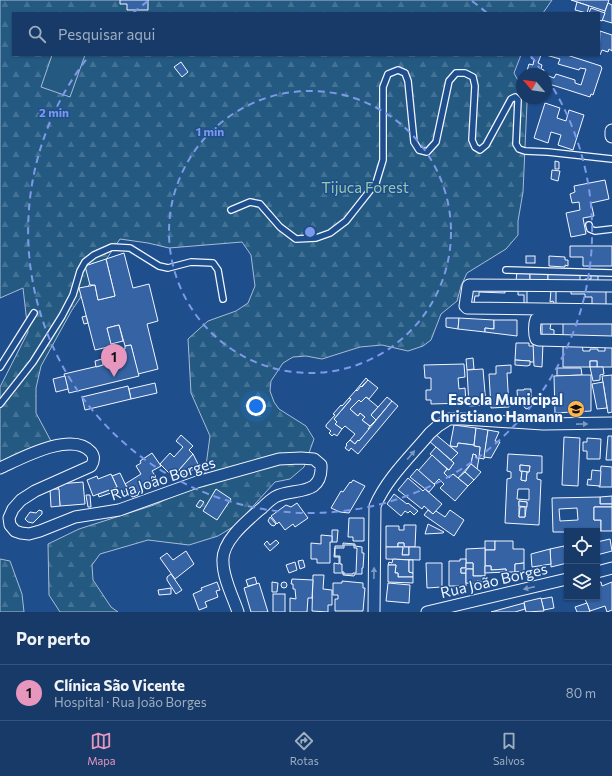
<!DOCTYPE html>
<html lang="pt">
<head>
<meta charset="utf-8">
<style>
  body { margin:0; font-family:Commissioner,sans-serif; background:#20416f; color:#f1f3f6 }
  .controls { position:absolute; right:12px; bottom:12px; display:grid; overflow:hidden; border-radius:0px; box-shadow:0 1px 3px #0004 }
  .controls button { width:36px; height:36px; display:grid; place-items:center; padding:0; border:0; border-bottom:1px solid #36547d; background:#173a69; color:#f1f3f6; font:20px sans-serif }
  .compass { position:absolute; left:516px; top:68px; width:36px; height:36px; border-radius:50%; background:#173a69; box-shadow:0 1px 3px #0004; rotate:299deg }
  .you { position:absolute; left:256px; top:406px; width:14px; height:14px; margin:-10px; border:3px solid #fff; border-radius:50%; background:#1a73e8; box-shadow:0 0 0 6px #1a73e833 }
  .badge { display:grid; place-items:center; width:26px; height:26px; border-radius:50%; background:#e797bd; color:#111; font-size:13px; font-weight:700 }
  .pin { position:absolute; translate:-50% -33px; filter:drop-shadow(0 1px 2px #0008) }
  .pin::after { content:''; position:absolute; top:21px; width:14px; height:12px; background:inherit; clip-path:polygon(0 0,100% 0,50% 100%) }
  .list { margin:0; padding:0; list-style:none }
  h2 { display:flex; justify-content:space-between; align-items:center; height:52px; margin:0; padding:0 16px; font-size:17px }
  h2 small { font-size:13px; font-weight:400; color:#9eadc0 }
  .list li { display:grid; grid-template-columns:26px 1fr auto; gap:12px; align-items:center; box-sizing:border-box; height:56px; padding:0 16px; border-top:1px solid #36547d }
  .list b { display:block; font-size:15px; white-space:nowrap }
  .list p { margin:0; font-size:13px; white-space:nowrap; color:#9eadc0 }
  .list em { font-size:13px; font-style:normal; color:#9eadc0 }
  .icon { flex:none; width:22px; height:22px; fill:none; stroke:currentColor; stroke-width:2; stroke-linecap:round; stroke-linejoin:round }
  .map { position:relative; flex:none; width:612px; height:612px; overflow:hidden }
  .search { position:absolute; background:#173a69; box-shadow:0 1px 3px #0004; left:12px; right:12px; top:12px; height:44px; display:flex; align-items:center; gap:10px; box-sizing:border-box; padding:0 14px; border-radius:0px; color:#9eadc0; font-size:15px }
  .sheet { height:108px; background:#173a69 }
  nav { display:flex; justify-content:space-around; align-items:center; box-sizing:border-box; height:56px; border-top:1px solid #36547d; background:#173a69; font-size:11px; color:#9eadc0 }
  nav a { display:grid; justify-items:center; gap:2px }
  nav .on { color:#e797bd }
  .map>svg:first-child { display:block }
</style>
</head>
<body>
<div class="map">
<svg width="612" height="612" viewBox="0 0 612 612">
  <defs>
    <pattern id="forest-firs" width="22" height="20" patternUnits="userSpaceOnUse"><rect width="22" height="20" fill="#245a82"/><path d="M5 1l3.5 6h-7zM16 11l3.5 6h-7z" fill="#447295"/></pattern>
  </defs>
  <rect width="100%" height="100%" fill="#1f4e8c"/>
  <g fill="url(#forest-firs)" stroke="#a8bbd7">
    <polygon points="0,0 552,0 543,13 13,13 13,55 521,55 514,73 522,88 522,98 527,98 527,103 523,192 518,221 518,235 506,249 467,273 461,286 457,301 441,314 431,340 423,346 408,351 382,345 360,347 322,359 306,356 293,357 283,363 271,381 270,391 274,402 279,409 306,426 314,439 304,467 290,479 275,482 236,525 218,536 189,545 148,540 100,554 92,565 93,580 111,607 118,612 60,612 49,595 48,544 79,529 154,505 188,489 205,473 210,436 191,393 188,339 208,321 236,311 248,303 255,286 251,255 242,242 169,248 148,243 120,239 72,310 41,366 36,388 36,413 51,441 42,454 0,462 0,387 28,332 23,288 0,298"/>
    <polygon points="0,559 10,561 22,594 24,612 0,612"/>
  </g>
  <polygon fill="#245a82" stroke="#a8bbd7" points="52,55 85,55 70,97 41,87"/>
  <g fill="#3563a3" stroke="#f2f6ff" fill-rule="evenodd">
    <polygon points="120,0 148,0 148,10 127,10 127,4 120,4"/>
    <polygon points="571,0 609,0 605,11"/>
    <polygon points="577,2 589,6 587,13 575,10"/>
    <polygon points="608,3 612,5 612,23 602,20"/>
    <polygon points="591,8 605,13 602,21 599,20 599,13 589,13"/>
    <polygon points="600,31 612,35 612,51 609,49 608,52 602,50 600,55 599,55"/>
    <polygon points="532,55 541,55 538,63 542,65 541,69 544,70 543,74 526,74 529,64 533,65 534,59 531,58"/>
    <polygon points="546,55 567,55 601,66 601,67 602,68 593,95 591,94 590,97 546,83 546,75 554,78 556,74 575,80 575,83 581,85 586,69 580,68 579,70 558,64 560,59"/>
    <polygon points="181,62 188,72 182,77 174,67"/>
    <polygon points="545,103 560,108 557,118 566,121 569,110 584,115 573,150 558,145 561,135 551,132 548,143 534,138"/>
    <polygon points="555,161 559,162 559,169 555,169"/>
    <polygon points="552,170 560,171 558,181 551,179"/>
    <polygon points="605,180 609,199 591,203 594,216 583,218 586,234 571,237 566,213 580,210 579,202 572,203 570,194 575,192 574,186"/>
    <polygon points="570,246 612,246 612,266 583,266 583,257 570,257"/>
    <polygon points="124,253 133,288 149,284 158,321 147,324 158,369 138,374 131,345 125,346 119,325 107,328 112,346 95,350 79,288 95,285 98,300 115,296 106,259"/>
    <rect x="526" y="256" width="9" height="7"/>
    <polygon points="549,256 565,257 565,260 568,260 568,266 565,265 565,267 549,266"/>
    <polygon points="106,259 115,296 98,300 95,285 90,285 85,266"/>
    <polygon points="517,271 530,271 530,281 516,281"/>
    <polygon points="530,272 548,273 548,282 530,281"/>
    <polygon points="548,272 580,274 580,283 548,282"/>
    <polygon points="591,274 598,274 598,281 585,284 585,279 591,279"/>
    <path d="M470,289H527V305L470,304ZM505,291H518V295H524V304L474,303L475,296H479V292L505,293Z"/>
    <path d="M551,290L606,291V307L550,306V303L551,305L554,303L553,301L550,302ZM556,291H571V294H585V297H592V304L556,306Z"/>
    <polygon points="86,316 88,323 84,324 82,317"/>
    <polygon points="446,318 459,318 458,329 446,327"/>
    <polygon points="459,318 494,320 494,329 485,328 485,332 458,329"/>
    <polygon points="494,320 517,320 517,336 485,332 485,328 494,329"/>
    <path d="M542,322L612,323V337L542,336ZM551,323H563V335H554V330L550,329Z"/>
    <polygon points="119,325 123,341 111,344 107,328"/>
    <polygon points="516,343 529,343 529,346 534,346 534,362 530,362 530,361 515,360"/>
    <polygon points="533,343 543,343 542,367 534,366"/>
    <polygon points="563,344 582,344 583,351 590,351 590,349 598,349 598,351 605,351 605,345 612,345 612,367 597,367 597,361 590,361 590,367 563,367"/>
    <polygon points="131,345 139,376 69,393 64,374 107,364 105,354 125,349 125,346"/>
    <polygon points="473,358 474,369 467,370 466,359"/>
    <polygon points="102,359 103,365 96,367 95,361"/>
    <polygon points="515,360 530,361 530,365 527,366 515,365"/>
    <rect x="590" y="361" width="7" height="6"/>
    <polygon points="464,364 465,377 458,378 459,389 465,388 466,403 431,404 431,400 426,400 426,390 431,390 431,378 425,378 424,365"/>
    <polygon points="511,365 511,373 507,373 509,407 491,408 489,374 496,374 496,366"/>
    <polygon points="590,367 603,367 604,374 600,375 600,380 593,381"/>
    <polygon points="557,368 581,368 582,375 557,376"/>
    <polygon points="483,369 486,405 469,406 467,370"/>
    <polygon points="582,375 591,375 591,411 555,413 554,376"/>
    <polygon points="612,375 612,412 608,413 602,376"/>
    <polygon points="65,376 68,389 56,392 53,379"/>
    <polygon points="366,378 368,380 357,391 356,390"/>
    <polygon points="368,380 378,388 369,399 366,397 361,402 359,400 350,409 358,416 360,413 365,417 362,420 370,426 368,429 369,430 359,441 358,440 355,444 350,440 355,434 345,426 342,429 335,424 337,422 334,419 351,399 349,398 356,390 357,391 361,386 362,387"/>
    <polygon points="603,382 607,408 597,409 592,384"/>
    <polygon points="155,383 157,393 131,399 129,389"/>
    <polygon points="128,386 131,399 85,410 82,397"/>
    <polygon points="524,389 531,389 531,406 527,409 525,408 523,405 518,405 517,390 524,390"/>
    <polygon points="366,397 378,407 371,415 376,420 370,426 362,420 365,417 360,413 358,416 350,409 359,400 361,402"/>
    <polygon points="387,397 392,401 376,420 371,415"/>
    <polygon points="349,398 351,399 334,419 337,422 335,424 342,429 337,436 334,434 332,436 329,433 331,431 326,427 326,425 335,415 333,414 341,405 342,406"/>
    <polygon points="392,401 398,406 358,454 351,448 349,451 345,448 347,445 346,444 350,440 355,444 358,440 359,441"/>
    <polygon points="454,425 476,428 474,445 458,443 457,447 450,446"/>
    <polygon points="476,428 488,430 484,459 479,458 480,447 474,446"/>
    <polygon points="488,430 499,432 495,441 500,442 491,458 484,457"/>
    <polygon points="435,434 458,453 451,460 429,441"/>
    <polygon points="181,435 193,446 189,450 193,454 173,477 160,464 170,453 174,457 183,447 176,441"/>
    <polygon points="608,436 612,436 612,460 606,460"/>
    <polygon points="564,437 580,438 578,486 562,485"/>
    <polygon points="587,438 601,439 600,459 587,459 587,451 583,451 583,442 587,442"/>
    <polygon points="458,443 474,445 474,446 480,447 479,458 476,458 476,455 473,454 471,464 458,478 453,474 449,478 444,473 447,469 449,470 454,463 451,460 458,453 450,446 457,447"/>
    <polygon points="436,447 454,463 449,470 430,454"/>
    <polygon points="152,453 161,466 152,471 158,480 139,492 138,495 133,497 131,496 128,491 130,491 125,484 141,474 136,466 141,463 140,461"/>
    <polygon points="193,454 199,466 184,475 179,470"/>
    <polygon points="473,454 476,455 476,458 479,458 477,469 471,464"/>
    <path d="M508,454L542,456V473H537V479L541,480L539,525L505,523L507,479L511,478V472L507,471ZM520,465L530,466L529,472H527L526,481L521,480L522,471H520ZM518,489H529V500L517,499ZM519,501L527,502L525,517H519Z"/>
    <polygon points="432,455 447,469 444,473 449,478 453,474 468,486 455,501 440,488 444,484 439,479 434,484 418,471"/>
    <polygon points="471,464 481,472 474,480 465,472"/>
    <polygon points="520,465 530,466 529,472 520,471"/>
    <polygon points="601,466 612,467 612,487 599,487"/>
    <polygon points="417,469 435,485 429,492 410,477"/>
    <polygon points="592,470 601,471 600,486 587,485 588,479 591,480"/>
    <polygon points="522,471 527,472 526,481 521,480"/>
    <polygon points="465,472 474,480 468,486 458,478"/>
    <polygon points="120,473 128,490 117,494 117,491 99,497 98,494 117,487 112,476"/>
    <polygon points="111,474 117,487 93,496 87,480 97,476 98,479"/>
    <polygon points="408,478 423,491 425,489 442,504 433,514 424,506 422,509 398,490"/>
    <polygon points="353,480 365,486 349,513 340,512 331,508 341,491 343,492 350,482 351,483"/>
    <polygon points="83,482 85,504 60,506 58,484"/>
    <polygon points="50,489 59,489 60,506 51,507"/>
    <polygon points="216,489 231,499 217,520 203,511"/>
    <polygon points="394,494 407,504 408,503 418,511 414,515 410,511 408,513 405,511 401,516 387,504"/>
    <polygon points="86,495 90,495 91,507 88,507"/>
    <polygon points="612,496 612,504 600,504 600,497"/>
    <path d="M600,497V504H612V507H594V520H601V531H567V532H553L552,498ZM577,508L578,520L560,521L559,509Z"/>
    <polygon points="200,500 204,502 200,508 196,506"/>
    <polygon points="519,501 527,502 527,507 519,506"/>
    <polygon points="297,503 308,518 295,527 293,524 285,530 279,522 277,524 271,516 286,505 291,507"/>
    <polygon points="520,507 525,507 525,517 519,517"/>
    <polygon points="594,507 612,507 612,531 601,531 601,520 594,520"/>
    <polygon points="39,510 42,511 42,514 33,523 28,522 25,519 30,512 36,513"/>
    <polygon points="428,510 433,514 436,511 445,517 450,510 464,520 454,536 424,515"/>
    <polygon points="270,517 276,524 274,526 271,525 268,521"/>
    <polygon points="349,518 364,518 364,541 353,541 353,537 348,537"/>
    <polygon points="428,524 444,532 443,533 425,534"/>
    <polygon points="404,525 416,525 415,547 404,547 404,543 398,543 398,547 386,547 386,526 399,526 399,530 404,530"/>
    <polygon points="332,530 338,530 337,542 332,542"/>
    <polygon points="321,535 332,536 332,542 330,542 330,563 317,563 317,559 311,559 311,543 321,544"/>
    <polygon points="610,539 612,551 597,555 597,542"/>
    <polygon points="276,540 279,543 270,551 264,544 267,541 270,545"/>
    <rect x="485" y="541" width="10" height="9"/>
    <polygon points="495,541 513,541 513,549 524,549 524,563 515,564 515,572 506,572 506,569 491,570 491,566 485,566 485,550 495,550"/>
    <path d="M343,543L355,544V546L362,547V553H364L363,568H362V574H355L354,576L343,575V573H334V563L339,564V557H334L335,546H343ZM344,545H354V548H357L356,573H353V574H344V572H342V564H340V556H335V548H344Z"/>
    <polygon points="398,543 404,543 404,547 409,547 409,555 402,555 403,547 398,547"/>
    <polygon points="564,546 567,563 551,567 550,549"/>
    <polygon points="386,547 403,547 402,555 409,555 409,547 420,547 420,560 386,559"/>
    <polygon points="485,548 485,576 473,576 473,563 466,563 466,549"/>
    <polygon points="550,549 551,564 532,567 531,554"/>
    <polygon points="186,551 194,564 175,579 160,558 167,553 173,560"/>
    <polygon points="393,559 409,560 409,572 413,573 413,577 398,577 398,573 395,573 396,565 388,565 389,562 392,563"/>
    <polygon points="460,559 466,559 466,568 461,568 461,573 466,573 466,586 449,586 449,561 460,561"/>
    <polygon points="303,560 305,567 300,569 298,561"/>
    <polygon points="409,560 413,560 413,573 409,572"/>
    <polygon points="295,562 297,570 289,573 286,565"/>
    <polygon points="426,563 442,563 442,587 427,588"/>
    <polygon points="466,563 473,563 473,569 466,569 466,573 461,573 461,568 466,568"/>
    <polygon points="524,563 524,571 515,572 515,564"/>
    <polygon points="388,565 396,565 395,573 398,573 398,577 413,577 413,583 388,582"/>
    <polygon points="485,566 491,566 491,570 506,569 506,572 485,573"/>
    <polygon points="466,569 473,569 473,576 485,576 485,582 477,581 477,584 466,583"/>
    <polygon points="171,574 182,590 176,594 167,580 167,577"/>
    <polygon points="313,575 324,575 323,589 332,590 332,605 328,605 328,612 312,611"/>
    <polygon points="255,577 257,584 248,586 246,580"/>
    <polygon points="292,579 313,580 312,598 308,598 307,612 290,612 290,598 296,599 295,589 293,589 293,584 291,584"/>
    <polygon points="342,581 363,583 363,588 365,588 363,611 335,611 335,599 338,599 338,595 333,595 333,583 342,583"/>
    <circle cx="284" cy="585" r="3"/>
    <polygon points="217,582 220,590 216,591 218,597 205,602 207,607 199,610 193,594 202,590 201,588"/>
    <polygon points="272,582 278,583 277,592 272,592"/>
    <polygon points="601,582 602,586 612,582 612,610 607,612 605,606 590,611 585,599 590,597 597,597 597,583"/>
    <polygon points="259,583 268,612 251,612 244,588"/>
    <polygon points="388,583 410,585 409,603 386,601"/>
    <polygon points="171,588 171,594 159,595 158,590"/>
    <rect x="273" y="594" width="12" height="18"/>
    <polygon points="552,597 554,608 544,610 541,599"/>
    <polygon points="541,598 544,611 526,612 524,602"/>
    <polygon points="524,603 525,609 515,612 491,612"/>
    <polygon points="587,603 590,612 577,612 575,607"/>
  </g>
  <g fill="none" stroke-linecap="round" stroke-linejoin="round">
    <g stroke="#f2f6ff" stroke-width="8">
      <g id="service">
        <polyline points="231,210 250,202 260,204 280,227 296,239 316,238 330,233 346,221 376,183 383,160 383,87 388,74 398,70 405,73 408,81 414,142 419,150 427,152 436,142 449,81 456,73 465,73 473,77 475,86 472,140 475,147 480,150 486,145 511,99 515,97 518,100 516,144 519,149 525,151 548,152 612,159"/>
        <polyline points="589,225 590,229 595,231 612,229"/>
        <polyline points="506,270 612,273"/>
        <polyline points="0,367 34,313"/>
        <polyline points="0,404 33,362 62,316 73,295 80,271 85,262 94,255 112,247 130,248 159,266 168,268 191,262 213,263 218,270 223,299"/>
      </g>
    </g>
    <g stroke="#f2f6ff" stroke-width="13">
      <g id="minor">
        <polyline points="612,286 469,285 468,286 465,306 467,308 612,310"/>
        <path d="M612,318H540L536,319C534,324 534,334 536,339L539,340L612,342"/>
        <path d="M0,468C20,459 72,430 91,452C95,457 94,461 91,466L35,491L21,500L13,509L9,518L10,525L15,531L21,533L29,534L40,531L75,517L119,510L197,482L279,459L301,458L314,459L321,465C323,498 292,487 275,497C270,500 266,504 263,507C248,520 221,541 223,562C223,578 233,597 238,612"/>
        <polyline points="597,572 612,568"/>
        <path d="M374,612L375,506C387,478 411,456 430,433L438,426L449,419H463L543,424L612,423"/>
        <polyline points="427,612 567,579"/>
      </g>
    </g>
    <g stroke="#f2f6ff" stroke-width="15">
      <polyline id="tertiary" points="612,131 612,136"/>
    </g>
    <use href="#service" stroke="#1f4e8c" stroke-width="5.5"/>
    <use href="#minor" stroke="#1f4e8c" stroke-width="11"/>
    <use href="#tertiary" stroke="#1f4e8c" stroke-width="13"/>
  </g>
  <defs><path id="oneway-solid" d="M-6-.8H1V-3.2L6.5 0L1 3.2V.8H-6Z"/></defs>
  <g fill="#7e9ac0">
    <use href="#oneway-solid" transform="translate(582 424) rotate(-1)"/>
    <use href="#oneway-solid" transform="translate(411 455) rotate(-50)"/>
    <use href="#oneway-solid" transform="translate(374 573) rotate(-89)"/>
    <use href="#oneway-solid" transform="translate(529 588) rotate(167)"/>
  </g>
  <g fill="none" stroke="#7d9aea" stroke-width="2" stroke-dasharray="7 5">
    <circle cx="310" cy="232" r="141"/>
    <path d="M133 13A282 282 0 0 1 148 1M472 1A282 282 0 0 1 487 13M531 56A282 282 0 0 1 542 72M547 78A282 282 0 1 1 89 56"/>
  </g>
  <defs>
    <g id="school-disc" transform="scale(0.9)"><circle r="9.5" fill="#ffb74d" stroke="#1f4e8c"/><path d="M0-5L7-2L0 1L-7-2ZM-4 1L0 2.5L4 1V4Q0 6-4 4Z" fill="#111"/></g>
  </defs>
  <g fill-rule="evenodd">
    <use href="#school-disc" x="576" y="409"/>
  </g>
  <g text-anchor="middle" stroke-width="3" stroke-linejoin="round" paint-order="stroke">
    <g font-size="15" fill="#97c8a6" stroke="#1f4e8c">
      <text x="365" y="193">Tijuca Forest</text>
    </g>
    <g font-size="15" font-weight="bold" fill="#f2f6ff" stroke="#1f4e8c" text-anchor="end">
      <text x="563" y="405">Escola Municipal<tspan x="563" dy="17">Christiano Hamann</tspan></text>
    </g>
    <g font-size="15" fill="#f2f6ff" stroke="#1f4e8c">
      <text transform="translate(163 479) rotate(-18)" y="5">Rua João Borges</text>
      <text transform="translate(494 581) rotate(-13)" y="5">Rua João Borges</text>
    </g>
  </g>
  <circle cx="310" cy="232" r="6" fill="#7d9aea" stroke="#1f4e8c" stroke-width="2"/>
  <g font-size="12" text-anchor="middle" font-weight="bold" fill="#7d9aea" stroke="#1f4e8c" stroke-width="3" stroke-linejoin="round" paint-order="stroke">
    <text x="54" y="117">2 min</text>
    <text x="210" y="136">1 min</text>
  </g>
</svg>
<div class="controls">
<button><svg class="icon" aria-label="locate" viewBox="0 0 24 24"><circle cx="12" cy="12" r="6"/><path d="M12 2v4M12 18v4M2 12h4M18 12h4"/></svg></button>
<button><svg class="icon" aria-label="layers" viewBox="0 0 24 24"><path d="M12 4l9 5-9 5-9-5zM3 14l9 5 9-5"/></svg></button>
</div>
<svg class="compass" viewBox="-18 -18 36 36"><path d="M0-13l5 13h-10z" fill="#e53935"/><path d="M0 13l5-13h-10z" fill="#9eadc0"/></svg>
<div class="you"></div>
<div class="pin badge" style="left:114px;top:377px">1</div>
<div class="search"><svg class="icon" aria-label="search" viewBox="0 0 24 24"><circle cx="10" cy="10" r="6"/><path d="M15 15l6 6"/></svg>Pesquisar aqui</div>
</div>
<section class="sheet">
<h2>Por perto<small></small></h2>
<ul class="list">
<li><span class="badge">1</span><div><b>Clínica São Vicente</b><p>Hospital · Rua João Borges</p></div><em>80 m</em></li>
</ul>
</section>
<nav>
<a class="on"><svg class="icon" aria-label="map" viewBox="0 0 24 24"><path d="M3 6l6-2 6 2 6-2v14l-6 2-6-2-6 2zM9 4v14M15 6v14"/></svg>Mapa</a>
<a><svg class="icon" aria-label="directions" viewBox="0 0 24 24"><path d="M12 3l9 9-9 9-9-9zM9 14v-3h6M13 9l2 2-2 2"/></svg>Rotas</a>
<a><svg class="icon" aria-label="saved" viewBox="0 0 24 24"><path d="M7 4h10v16l-5-4-5 4z"/></svg>Salvos</a>
</nav>
</body>
</html>
